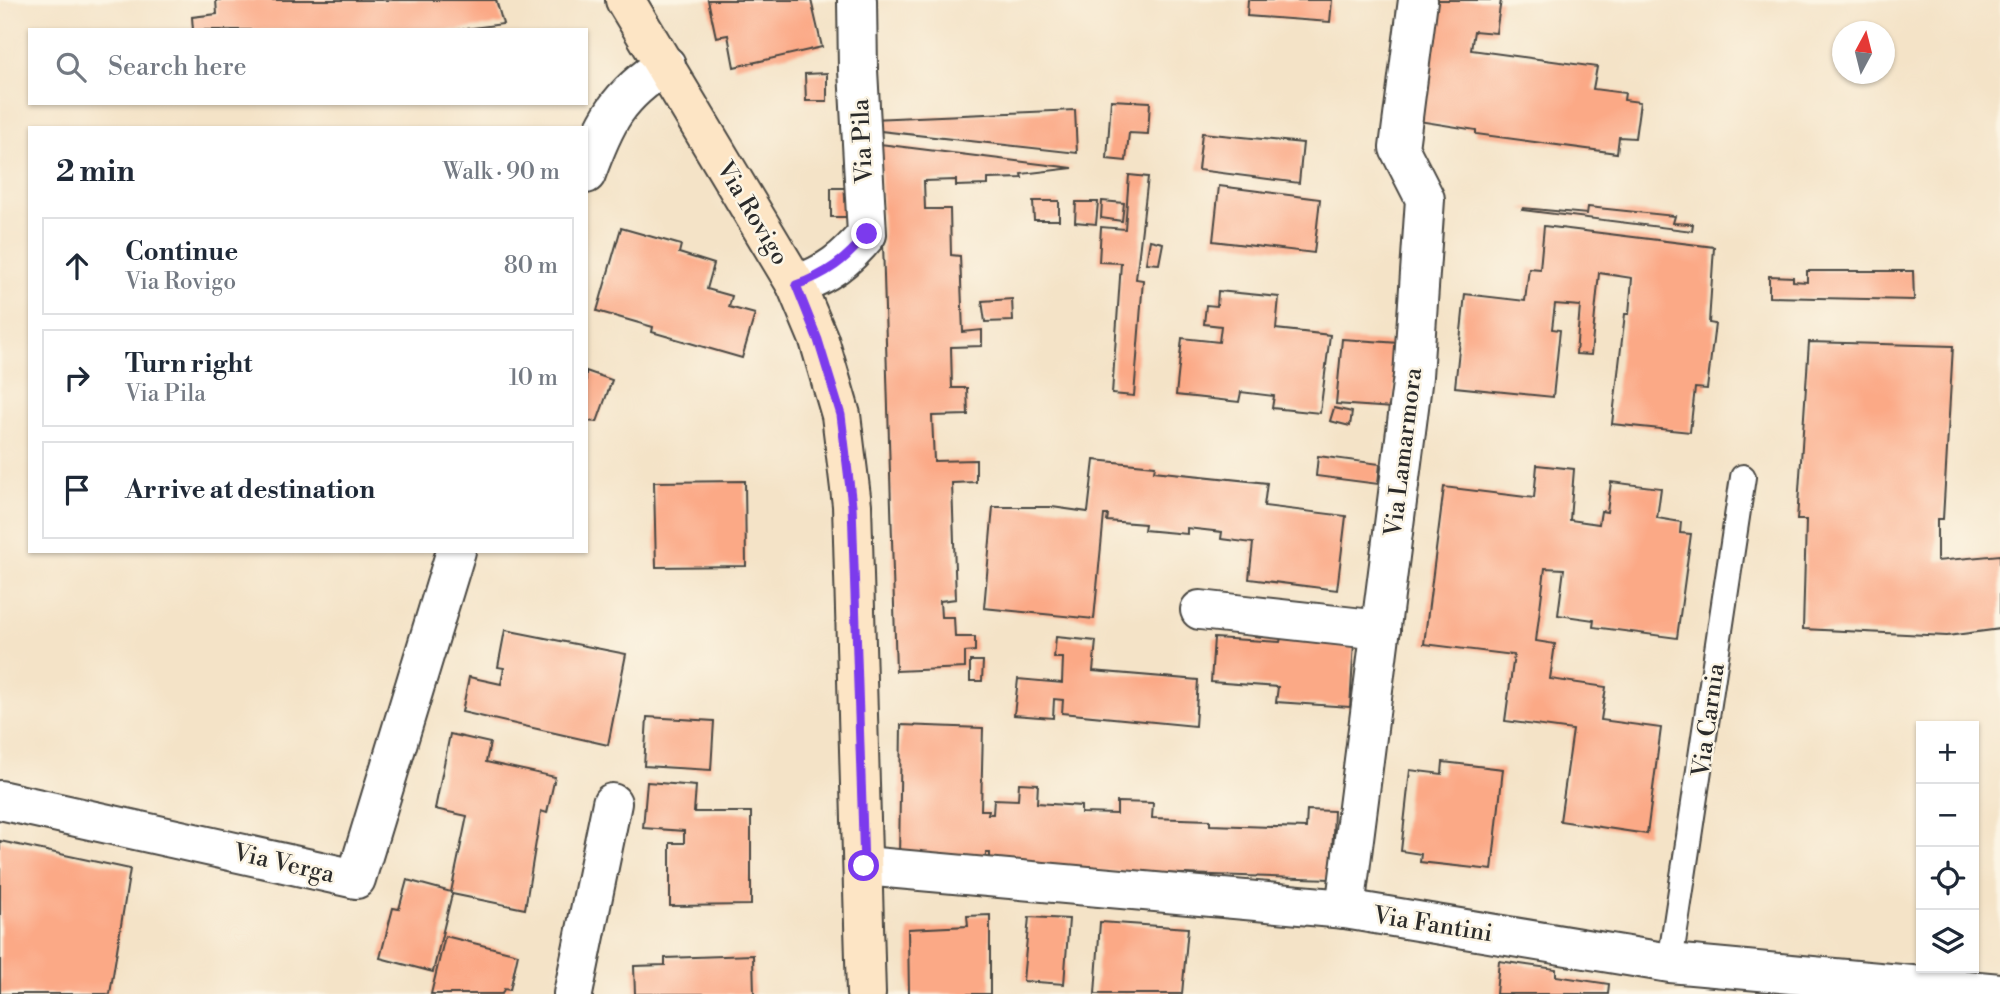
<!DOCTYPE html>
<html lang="en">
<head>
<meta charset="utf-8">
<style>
  body { margin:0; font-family:"Libre Bodoni",serif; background:#f2f2f3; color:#1f2937 }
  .controls { position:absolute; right:21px; bottom:21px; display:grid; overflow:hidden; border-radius:0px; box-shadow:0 2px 5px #0004 }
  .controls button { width:63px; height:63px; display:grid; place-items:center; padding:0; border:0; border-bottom:2px solid #e0e1e3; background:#fff; color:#1f2937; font:35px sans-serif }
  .compass { position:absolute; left:1832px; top:21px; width:63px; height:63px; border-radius:50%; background:#fff; box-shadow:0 2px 5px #0004; rotate:7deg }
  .stop { position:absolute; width:21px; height:21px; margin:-16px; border:5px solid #7c3aed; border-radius:50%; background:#fff }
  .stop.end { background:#7c3aed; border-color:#fff; box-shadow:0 2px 7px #0008 }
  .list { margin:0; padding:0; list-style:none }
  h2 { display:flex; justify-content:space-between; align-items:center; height:91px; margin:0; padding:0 28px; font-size:30px }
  h2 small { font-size:23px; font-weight:400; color:#747a83 }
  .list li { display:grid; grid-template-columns:46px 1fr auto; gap:21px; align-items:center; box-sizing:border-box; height:98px; margin:0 14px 14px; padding:0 14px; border:2px solid #e0e1e3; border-radius:0px }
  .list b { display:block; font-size:26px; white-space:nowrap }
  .list p { margin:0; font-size:23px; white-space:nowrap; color:#747a83 }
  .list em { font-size:23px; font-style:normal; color:#747a83 }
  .icon { flex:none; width:38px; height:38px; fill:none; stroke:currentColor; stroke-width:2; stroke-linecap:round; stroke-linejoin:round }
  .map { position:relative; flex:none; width:2000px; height:994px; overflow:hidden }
  .search { position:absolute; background:#fff; box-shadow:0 2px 5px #0004; left:28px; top:28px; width:560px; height:77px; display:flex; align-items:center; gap:18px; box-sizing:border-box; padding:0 24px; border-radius:0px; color:#747a83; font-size:26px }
  .panel { position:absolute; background:#fff; box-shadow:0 2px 5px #0004; left:28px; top:126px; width:560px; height:427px; border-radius:0px }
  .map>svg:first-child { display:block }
</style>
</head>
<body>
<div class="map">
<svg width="2000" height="994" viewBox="0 0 2000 994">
  <rect width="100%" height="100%" fill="#fcf5e5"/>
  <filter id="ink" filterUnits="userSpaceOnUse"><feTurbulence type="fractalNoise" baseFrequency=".0143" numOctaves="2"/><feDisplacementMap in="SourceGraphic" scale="14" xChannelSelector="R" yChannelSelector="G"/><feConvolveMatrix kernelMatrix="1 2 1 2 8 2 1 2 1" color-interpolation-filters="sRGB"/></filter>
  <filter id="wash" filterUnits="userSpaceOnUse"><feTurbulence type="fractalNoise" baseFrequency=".00686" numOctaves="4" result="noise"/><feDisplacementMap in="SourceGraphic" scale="28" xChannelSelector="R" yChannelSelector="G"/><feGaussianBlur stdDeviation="1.57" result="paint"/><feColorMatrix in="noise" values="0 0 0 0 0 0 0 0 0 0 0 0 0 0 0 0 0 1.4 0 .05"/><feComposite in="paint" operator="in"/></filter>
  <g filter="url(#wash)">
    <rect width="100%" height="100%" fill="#f4e3c7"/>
    <g id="blocks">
      <g fill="#fba986">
        <polygon points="216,0 496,0 503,24 458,30 193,30 192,17 217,14"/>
        <polygon points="708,0 811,0 822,47 734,67 728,35 716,37"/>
        <polygon points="1248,0 1332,0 1330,22 1247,16"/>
        <polygon points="1427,0 1501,0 1496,33 1474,31 1471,50 1597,67 1593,89 1625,93 1624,100 1640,102 1635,138 1619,137 1617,153 1476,134 1476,130 1412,120"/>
        <polygon points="827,73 827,101 806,101 805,74"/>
        <polygon points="1111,100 1150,102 1148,134 1129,133 1126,161 1107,159"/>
        <polygon points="1075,110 1077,153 872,130 872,119"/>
        <polygon points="1202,133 1303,143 1299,183 1198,170"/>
        <polygon points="880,144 1073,168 1021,174 1022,178 988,179 988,185 956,186 956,180 924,181 925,209 950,209 951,255 960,256 963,332 982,330 982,346 951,347 952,388 967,388 968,415 932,416 934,461 976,460 976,482 952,483 956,599 940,601 941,617 954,617 955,637 975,637 975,651 965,652 965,668 896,671"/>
        <polygon points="1129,175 1148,177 1136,279 1143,280 1134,396 1112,394 1121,263 1099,262 1101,227 1125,229"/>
        <polygon points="1219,186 1320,199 1314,253 1213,241"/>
        <rect x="831" y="188" width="26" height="29"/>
        <polygon points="1033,201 1059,201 1059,220 1034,220"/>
        <polygon points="1102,201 1124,203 1122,221 1101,218"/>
        <polygon points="1076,202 1098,202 1096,224 1075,222"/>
        <polygon points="1588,207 1675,216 1673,223 1693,224 1692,231 1522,210 1523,208 1587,214"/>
        <polygon points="1544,226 1714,247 1709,323 1715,324 1707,389 1695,388 1690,432 1612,424 1625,314 1629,314 1632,278 1599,273 1591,355 1576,354 1580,306 1555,304 1552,329 1560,330 1553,397 1455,387 1465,294 1525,301 1529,268 1540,269"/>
        <polygon points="621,228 681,245 679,253 714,264 707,289 732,296 729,307 755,314 742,358 652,332 653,327 597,311"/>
        <polygon points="1150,240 1163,243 1159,264 1146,263"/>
        <polygon points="1807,271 1913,271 1914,300 1769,297 1769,276 1793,277 1793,281 1807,282"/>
        <polygon points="1218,291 1279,297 1276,329 1330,335 1320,413 1272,408 1274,396 1241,392 1239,402 1176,395 1182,338 1219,342 1221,326 1204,324 1206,305 1217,306"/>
        <polygon points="1012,299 1013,321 985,322 982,301"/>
        <polygon points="1342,339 1399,343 1393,408 1336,404"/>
        <polygon points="1809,342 1953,346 1943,519 1937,519 1937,561 2000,555 2000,629 1947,636 1803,629 1806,520 1797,520"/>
        <polygon points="586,371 612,380 597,422 586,421"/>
        <polygon points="1334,408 1352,412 1350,426 1330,421"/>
        <polygon points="1318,456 1380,464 1378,484 1316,476"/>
        <polygon points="1094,460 1155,466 1154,471 1267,483 1264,506 1346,516 1337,590 1249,579 1253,543 1221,539 1222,532 1187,528 1187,534 1144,530 1145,524 1107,521 1108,515 1104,515 1094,619 984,608 993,507 1052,507 1088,512"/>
        <polygon points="1537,465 1574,469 1570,520 1599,524 1601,511 1607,512 1611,482 1661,488 1657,518 1681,522 1680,533 1691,534 1677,638 1593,627 1594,620 1558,615 1564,569 1545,568 1536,641 1555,644 1550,679 1606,687 1601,720 1661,728 1647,834 1560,821 1573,730 1505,721 1514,655 1424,644 1444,487 1534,498"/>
        <polygon points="745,481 746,566 656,567 654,482"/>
        <polygon points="505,630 626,654 608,745 462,712 469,677 501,684 504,668 498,667"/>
        <polygon points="1056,637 1096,641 1093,671 1198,680 1195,726 1062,713 1063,700 1054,699 1053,718 1014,715 1018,679 1062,683 1063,658 1054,658"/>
        <polygon points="1214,638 1280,642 1281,638 1354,642 1350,707 1276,702 1278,687 1211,682"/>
        <polygon points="970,661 983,661 982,681 970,681"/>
        <polygon points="647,717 714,721 711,770 644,766"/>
        <polygon points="901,725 983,728 981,810 989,810 988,814 993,814 994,799 1018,800 1019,783 1038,784 1037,803 1081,806 1081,813 1117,814 1117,802 1153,803 1152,818 1210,820 1210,825 1306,828 1307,810 1334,811 1331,879 1035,869 990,864 990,853 986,853 986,862 899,859"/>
        <polygon points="450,734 490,743 486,762 555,777 547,813 541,811 525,909 452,894 433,972 380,958 393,908 399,909 407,880 451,892 467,816 435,809"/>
        <polygon points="1443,762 1503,769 1492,870 1420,862 1421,854 1401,851 1410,770 1442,774"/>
        <polygon points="647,782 696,786 694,812 751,812 751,905 670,906 670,843 684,843 684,831 643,828"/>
        <polygon points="0,841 130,869 110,994 0,994"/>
        <polygon points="990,915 990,994 909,994 908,929 968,926 967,916"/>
        <polygon points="1029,917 1069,919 1064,984 1023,981"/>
        <polygon points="1100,922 1188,928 1182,994 1095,994"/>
        <polygon points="445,936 518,954 510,990 504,989 502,994 431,994"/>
        <polygon points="753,955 754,994 635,994 634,966 665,965 665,958"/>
        <polygon points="1499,961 1556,969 1556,976 1609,984 1608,994 1496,994"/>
      </g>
    </g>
  </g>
  <g filter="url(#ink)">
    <use href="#blocks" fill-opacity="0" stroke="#494742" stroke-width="2"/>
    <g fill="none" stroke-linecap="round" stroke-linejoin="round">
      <g stroke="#494742" stroke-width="28">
        <polyline id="service" points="1670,963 1743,477"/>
      </g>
      <g stroke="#494742" stroke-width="42">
        <g id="minor">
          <path d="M586,174C605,122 617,95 666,65"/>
          <path d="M796,285C827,274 846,260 867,234L858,70L857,0"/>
          <polyline points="1200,610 1381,630"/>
          <polyline points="0,800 356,879 456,551"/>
          <polyline points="864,866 1345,909 1670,963 2000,993"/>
          <polyline points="1345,909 1413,376 1425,199 1399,148 1418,0"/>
          <polyline points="573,994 612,803"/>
        </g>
      </g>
      <g stroke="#494742" stroke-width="42">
        <polyline id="secondary" points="625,0 796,285 819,340 841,415 852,505 866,994"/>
      </g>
      <use href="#service" stroke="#fff" stroke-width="24"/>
      <use href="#minor" stroke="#fff" stroke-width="38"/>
      <use href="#secondary" stroke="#fde5c5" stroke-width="38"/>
    </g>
  </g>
  <g fill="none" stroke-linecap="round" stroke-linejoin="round" filter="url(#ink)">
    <path stroke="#7c3aed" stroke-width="9" d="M864,866L852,505L841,415L818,340L796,285C827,274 846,260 867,234"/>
  </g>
  <g text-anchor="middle" stroke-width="5" stroke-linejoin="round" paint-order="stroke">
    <g font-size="24" fill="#2b2b2b" stroke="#fcf5e5">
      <text transform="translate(862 141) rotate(-93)" y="8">Via Pila</text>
      <text transform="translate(753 213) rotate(59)" y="8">Via Rovigo</text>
      <text transform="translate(1403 452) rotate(-83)" y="8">Via Lamarmora</text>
      <text transform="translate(1708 720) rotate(-82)" y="8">Via Carnia</text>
      <text transform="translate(284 863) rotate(13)" y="8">Via Verga</text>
      <text transform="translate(1433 924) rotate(9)" y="8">Via Fantini</text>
    </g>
  </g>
</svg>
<div class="controls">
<button>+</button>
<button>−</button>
<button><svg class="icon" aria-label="locate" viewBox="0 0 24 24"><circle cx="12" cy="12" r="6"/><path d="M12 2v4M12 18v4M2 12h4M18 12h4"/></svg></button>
<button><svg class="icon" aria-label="layers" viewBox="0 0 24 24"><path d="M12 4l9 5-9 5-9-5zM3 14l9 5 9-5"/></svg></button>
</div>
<svg class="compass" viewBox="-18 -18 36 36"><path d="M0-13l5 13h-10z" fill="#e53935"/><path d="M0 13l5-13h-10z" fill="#747a83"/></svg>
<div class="stop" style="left:864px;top:866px"></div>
<div class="stop end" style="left:867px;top:234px"></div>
<div class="search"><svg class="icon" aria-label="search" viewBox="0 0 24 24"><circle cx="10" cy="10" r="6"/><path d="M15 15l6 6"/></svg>Search here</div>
<section class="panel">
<h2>2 min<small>Walk · 90 m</small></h2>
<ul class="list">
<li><svg class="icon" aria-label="ahead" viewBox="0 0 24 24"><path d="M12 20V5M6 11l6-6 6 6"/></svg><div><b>Continue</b><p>Via Rovigo</p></div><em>80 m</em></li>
<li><svg class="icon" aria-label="right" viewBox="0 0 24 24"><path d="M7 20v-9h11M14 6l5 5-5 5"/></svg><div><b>Turn right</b><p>Via Pila</p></div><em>10 m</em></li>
<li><svg class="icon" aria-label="arrive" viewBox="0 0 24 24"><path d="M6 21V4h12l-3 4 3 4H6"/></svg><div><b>Arrive at destination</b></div></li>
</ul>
</section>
</div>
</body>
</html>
